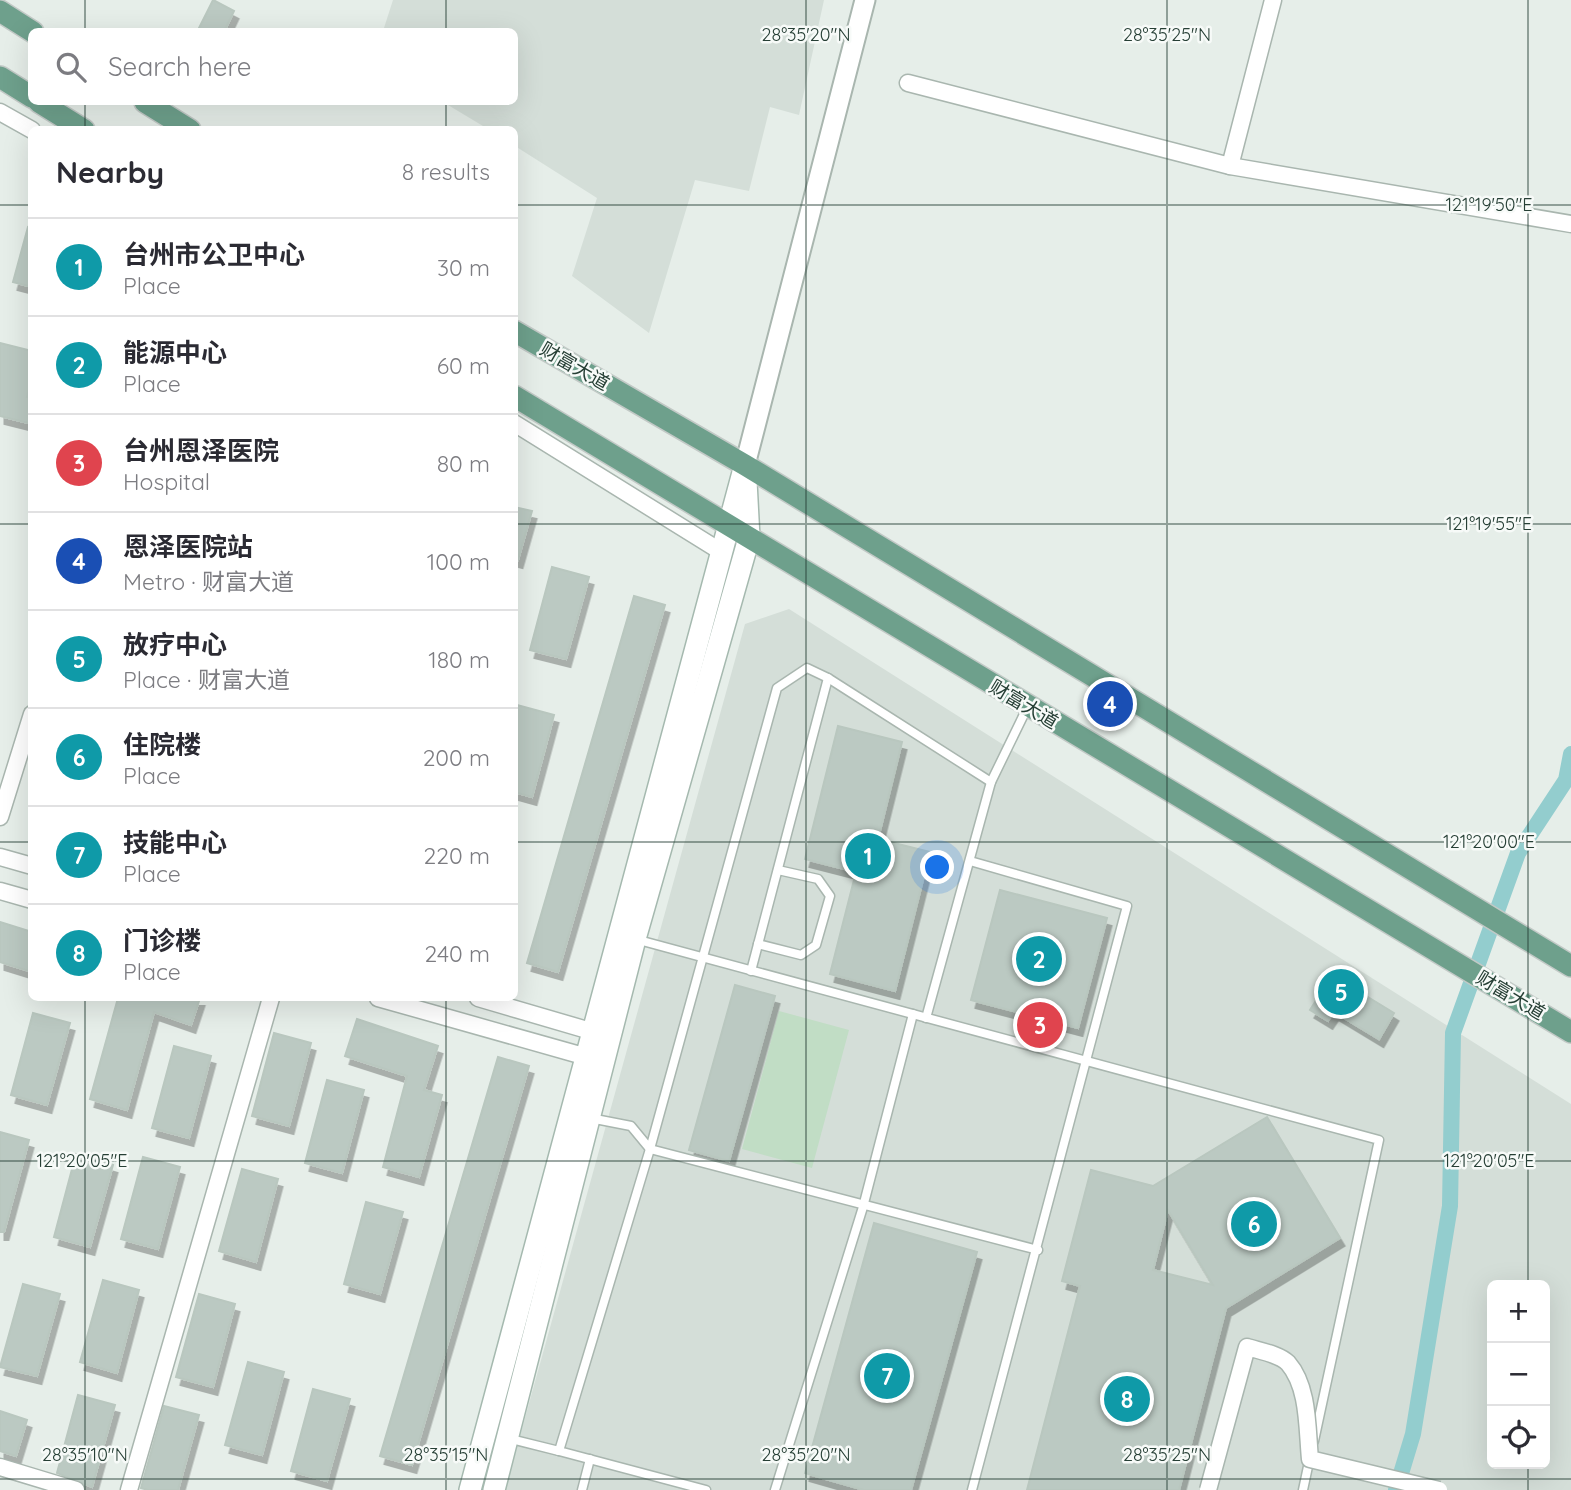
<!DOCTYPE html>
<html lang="en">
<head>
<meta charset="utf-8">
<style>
  body { margin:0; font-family:Quicksand,"Noto Sans SC",sans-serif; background:#f7f7f7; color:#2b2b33 }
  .controls { position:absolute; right:21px; bottom:21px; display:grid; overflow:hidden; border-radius:10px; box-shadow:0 7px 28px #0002 }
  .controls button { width:63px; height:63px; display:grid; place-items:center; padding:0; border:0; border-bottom:2px solid #e1e1e2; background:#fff; color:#2b2b33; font:35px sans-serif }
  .you { position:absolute; left:938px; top:868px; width:24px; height:24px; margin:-18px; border:5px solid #fff; border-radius:50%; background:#1a73e8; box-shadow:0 0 0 10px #1a73e833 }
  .badge { display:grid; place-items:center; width:46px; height:46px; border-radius:50%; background:#2563eb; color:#fff; font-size:23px; font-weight:700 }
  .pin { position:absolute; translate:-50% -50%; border:4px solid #fff; box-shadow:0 2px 7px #0006 }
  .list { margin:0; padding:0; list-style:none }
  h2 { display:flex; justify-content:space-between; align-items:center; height:91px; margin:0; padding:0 28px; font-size:30px }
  h2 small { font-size:23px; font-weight:400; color:#7c7c81 }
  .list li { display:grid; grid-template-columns:46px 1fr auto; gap:21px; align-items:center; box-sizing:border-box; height:98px; padding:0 28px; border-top:2px solid #e1e1e2 }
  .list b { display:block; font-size:26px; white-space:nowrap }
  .list p { margin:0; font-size:23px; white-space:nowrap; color:#7c7c81 }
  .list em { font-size:23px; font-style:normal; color:#7c7c81 }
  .icon { flex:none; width:38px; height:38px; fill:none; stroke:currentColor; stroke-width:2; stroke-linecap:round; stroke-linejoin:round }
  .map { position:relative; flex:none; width:1571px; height:1490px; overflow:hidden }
  .search { position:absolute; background:#fff; box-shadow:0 7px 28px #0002; left:28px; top:28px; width:490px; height:77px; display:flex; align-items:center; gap:18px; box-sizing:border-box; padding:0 24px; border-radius:10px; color:#7c7c81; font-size:26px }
  .panel { position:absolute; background:#fff; box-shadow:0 7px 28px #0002; left:28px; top:126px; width:490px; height:875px; border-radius:10px }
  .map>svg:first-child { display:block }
</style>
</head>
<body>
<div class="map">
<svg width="1571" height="1490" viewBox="0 0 1571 1490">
  <defs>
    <filter id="shadow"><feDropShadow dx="4.5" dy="8" stdDeviation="0" flood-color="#0004"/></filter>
  </defs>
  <rect width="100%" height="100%" fill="#e6eee9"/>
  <g fill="#d4ded8" fill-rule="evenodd">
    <polygon points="393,0 824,0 799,115 770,107 749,191 695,180 649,333 572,276 597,198 515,146 514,130 488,129 443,102 514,102 514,32 383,31"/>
    <path d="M789,609L1571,1104V1490H505L745,624ZM1492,1285H1545V1464H1492Z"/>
  </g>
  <polygon fill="#c1ddc5" points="779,1011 849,1030 812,1168 742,1149"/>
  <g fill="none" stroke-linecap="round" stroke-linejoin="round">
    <polyline stroke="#93cdce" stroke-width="16" points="1396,1490 1413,1434 1450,1206 1453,1033 1518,853 1566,780 1571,754"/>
  </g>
  <g fill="#bbc9c2" stroke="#b9c7bf" stroke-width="2" fill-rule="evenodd" filter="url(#shadow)">
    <polygon points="213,0 234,11 224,32 197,32"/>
    <polygon points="28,227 32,228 32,287 13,282"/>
    <polygon points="0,343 32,351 32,380 27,397 32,398 32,424 0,416"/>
    <polygon points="514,507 532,511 518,560 514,559"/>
    <polygon points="552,567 589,577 566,659 530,650"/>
    <polygon points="634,596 665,605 558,972 527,963"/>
    <polygon points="517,705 554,715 532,797 514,792 514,715"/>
    <polygon points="838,726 902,742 878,839 930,852 895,991 830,974 856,872 805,859"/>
    <polygon points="1000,890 1107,918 1078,1028 971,1000"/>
    <polygon points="0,922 32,932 32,972 0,962"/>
    <polygon points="1332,975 1394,1013 1379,1039 1334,1012 1328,1021 1310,1010"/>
    <polygon points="735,985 775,996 729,1161 689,1150"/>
    <polygon points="118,998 200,998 191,1025 154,1012 127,1110 90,1099"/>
    <polygon points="33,1013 70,1023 47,1105 11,1095"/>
    <polygon points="357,1019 438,1046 424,1090 442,1095 419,1177 383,1167 407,1076 345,1056"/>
    <polygon points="274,1033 311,1043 289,1126 252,1116"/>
    <polygon points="174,1046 211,1056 189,1138 152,1128"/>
    <polygon points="498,1057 529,1066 412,1465 380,1456"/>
    <polygon points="327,1080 364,1090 342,1173 305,1163"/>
    <path d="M1267,1117L1340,1238L1226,1308L1179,1490H1027L1080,1286L1062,1281L1091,1170L1153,1186ZM1168,1210L1213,1285L1153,1270Z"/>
    <polygon points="0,1132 29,1140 4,1232 0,1232"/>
    <polygon points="76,1154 113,1165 90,1247 54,1237"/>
    <polygon points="143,1157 180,1167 158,1249 121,1239"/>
    <polygon points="242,1169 278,1179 256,1262 219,1251"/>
    <polygon points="366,1202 403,1212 380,1294 344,1284"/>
    <polygon points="874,1223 977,1252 911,1490 864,1490 805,1473"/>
    <polygon points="103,1280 139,1290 117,1373 80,1362"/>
    <polygon points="23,1284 60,1294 37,1376 0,1367"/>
    <polygon points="199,1294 235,1304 213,1387 176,1377"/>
    <polygon points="248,1362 284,1372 262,1455 225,1445"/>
    <polygon points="313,1389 350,1399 327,1481 291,1471"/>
    <polygon points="78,1395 115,1405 92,1487 57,1473"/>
    <polygon points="164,1406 199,1415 178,1490 148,1490 141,1488"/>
    <polygon points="0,1411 27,1420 16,1456 0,1451"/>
  </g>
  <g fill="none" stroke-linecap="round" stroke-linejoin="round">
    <g stroke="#a9b6af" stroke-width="11">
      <g id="service">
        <polyline points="970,861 1127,906 972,1490"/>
        <polyline points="635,939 1379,1140 1314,1441"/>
        <polyline points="758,944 801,955 816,945 830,896 818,879 778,870"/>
        <polyline points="751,971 828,678"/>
        <polyline points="926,1018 991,782 1028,706"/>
        <polyline points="590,1118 631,1126 650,1149 1038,1250"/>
        <polyline points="507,1438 559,1451"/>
        <polyline points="582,1490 590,1459"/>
        <polyline points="706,1490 559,1451 650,1149 777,688 807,668 828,678 991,782"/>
        <polyline points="775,1490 863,1207 913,1014"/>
        <polyline points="1303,1490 1310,1457"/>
      </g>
    </g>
    <g stroke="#a9b6af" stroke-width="19">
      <g id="minor">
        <polyline points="908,83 1230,166 1571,224"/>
        <polyline points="0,112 32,130"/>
        <polyline points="1230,166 1273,0"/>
        <polyline points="514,423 720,551"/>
        <polyline points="0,817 32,714"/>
        <polyline points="0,857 32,866"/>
        <polyline points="0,891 32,900"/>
        <polyline points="378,998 587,1057"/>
        <polyline points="478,998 594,1032"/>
        <polyline points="0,1467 76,1490"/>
        <polyline points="129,1490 271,998"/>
      </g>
    </g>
    <g stroke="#a9b6af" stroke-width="23">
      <polyline id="tertiary" points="745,465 865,0"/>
    </g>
    <g stroke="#a5b9af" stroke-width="24">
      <g id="secondary">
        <polyline points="470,1490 745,465"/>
        <polyline points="494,1490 635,939 749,538 746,481"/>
      </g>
    </g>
    <g stroke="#c2c9c6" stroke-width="24">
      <g id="primary">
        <polyline points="0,11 33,32"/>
        <polyline points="0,77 32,97"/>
        <polyline points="39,102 84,130"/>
        <polyline points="145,102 190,130"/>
        <polyline points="514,331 745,465 1571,966"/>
        <polyline points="514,396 1571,1032"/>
      </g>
    </g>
    <use href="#service" stroke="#fff" stroke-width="8"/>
    <use href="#minor" stroke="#fff" stroke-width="16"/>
    <use href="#tertiary" stroke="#fff" stroke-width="19"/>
    <use href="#secondary" stroke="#fff" stroke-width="21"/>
    <use href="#primary" stroke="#6ea08c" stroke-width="21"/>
    <g stroke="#a9b6af" stroke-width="19" stroke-linecap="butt">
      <path id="minor-bridge" d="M1208,1490L1247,1347C1260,1351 1279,1354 1288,1363C1309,1387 1307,1429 1310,1459L1439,1490"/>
    </g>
    <use href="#minor-bridge" stroke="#fff" stroke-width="16"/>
  </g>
  <path fill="none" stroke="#263f35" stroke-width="2" stroke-opacity="0.45" d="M85,0V32M446,0V32M806,0V1490M1167,0V1490M1528,0V1285M85,102V130M446,102V130M0,205H32M514,205H1571M0,524H32M514,524H1571M0,842H32M514,842H1571M85,998V1490M446,998V1490M0,1161H1571M1528,1464V1490M0,1479H1571"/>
  <g text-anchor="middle" stroke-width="5" stroke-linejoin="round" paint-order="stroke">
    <g font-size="19" fill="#263f35" stroke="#f7faf8">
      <text transform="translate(575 366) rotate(30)" y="7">财富大道</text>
      <text transform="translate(1024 704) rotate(31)" y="7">财富大道</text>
      <text transform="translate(1511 995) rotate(31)" y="7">财富大道</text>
    </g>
  </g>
  <g font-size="18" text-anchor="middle" fill="#263f35" stroke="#f7faf8" stroke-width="5" stroke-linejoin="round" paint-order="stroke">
    <text x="806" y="41">28°35'20"N</text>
    <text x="1167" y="41">28°35'25"N</text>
    <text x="1489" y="211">121°19'50"E</text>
    <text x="1489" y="530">121°19'55"E</text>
    <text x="1489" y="848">121°20'00"E</text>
    <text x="1489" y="1167">121°20'05"E</text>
    <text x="82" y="1167">121°20'05"E</text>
    <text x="85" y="1461">28°35'10"N</text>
    <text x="446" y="1461">28°35'15"N</text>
    <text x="806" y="1461">28°35'20"N</text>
    <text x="1167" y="1461">28°35'25"N</text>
  </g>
</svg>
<div class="controls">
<button>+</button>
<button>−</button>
<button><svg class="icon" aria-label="locate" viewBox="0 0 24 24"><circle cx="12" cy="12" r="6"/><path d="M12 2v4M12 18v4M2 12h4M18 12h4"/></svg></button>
</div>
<div class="you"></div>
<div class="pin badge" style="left:868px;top:856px;background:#0f9aa8">1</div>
<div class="pin badge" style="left:1039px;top:959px;background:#0f9aa8">2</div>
<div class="pin badge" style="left:1040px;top:1025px;background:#e0444e">3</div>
<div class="pin badge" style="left:1110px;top:704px;background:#1a4fb4">4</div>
<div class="pin badge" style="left:1341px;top:992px;background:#0f9aa8">5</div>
<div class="pin badge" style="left:1254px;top:1224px;background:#0f9aa8">6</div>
<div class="pin badge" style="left:887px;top:1376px;background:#0f9aa8">7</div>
<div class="pin badge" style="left:1127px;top:1399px;background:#0f9aa8">8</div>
<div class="search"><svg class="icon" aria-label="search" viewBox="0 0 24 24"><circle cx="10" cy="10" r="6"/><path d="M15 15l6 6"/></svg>Search here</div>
<section class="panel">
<h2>Nearby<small>8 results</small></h2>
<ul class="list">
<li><span class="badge" style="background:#0f9aa8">1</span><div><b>台州市公卫中心</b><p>Place</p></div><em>30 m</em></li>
<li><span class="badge" style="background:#0f9aa8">2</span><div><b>能源中心</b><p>Place</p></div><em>60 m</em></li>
<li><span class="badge" style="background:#e0444e">3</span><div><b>台州恩泽医院</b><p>Hospital</p></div><em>80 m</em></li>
<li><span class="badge" style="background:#1a4fb4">4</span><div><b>恩泽医院站</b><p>Metro · 财富大道</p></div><em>100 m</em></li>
<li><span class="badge" style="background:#0f9aa8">5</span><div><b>放疗中心</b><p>Place · 财富大道</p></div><em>180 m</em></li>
<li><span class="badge" style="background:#0f9aa8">6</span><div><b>住院楼</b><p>Place</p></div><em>200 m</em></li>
<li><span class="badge" style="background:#0f9aa8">7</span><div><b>技能中心</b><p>Place</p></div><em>220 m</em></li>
<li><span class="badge" style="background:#0f9aa8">8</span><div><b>门诊楼</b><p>Place</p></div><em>240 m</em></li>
</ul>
</section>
</div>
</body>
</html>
